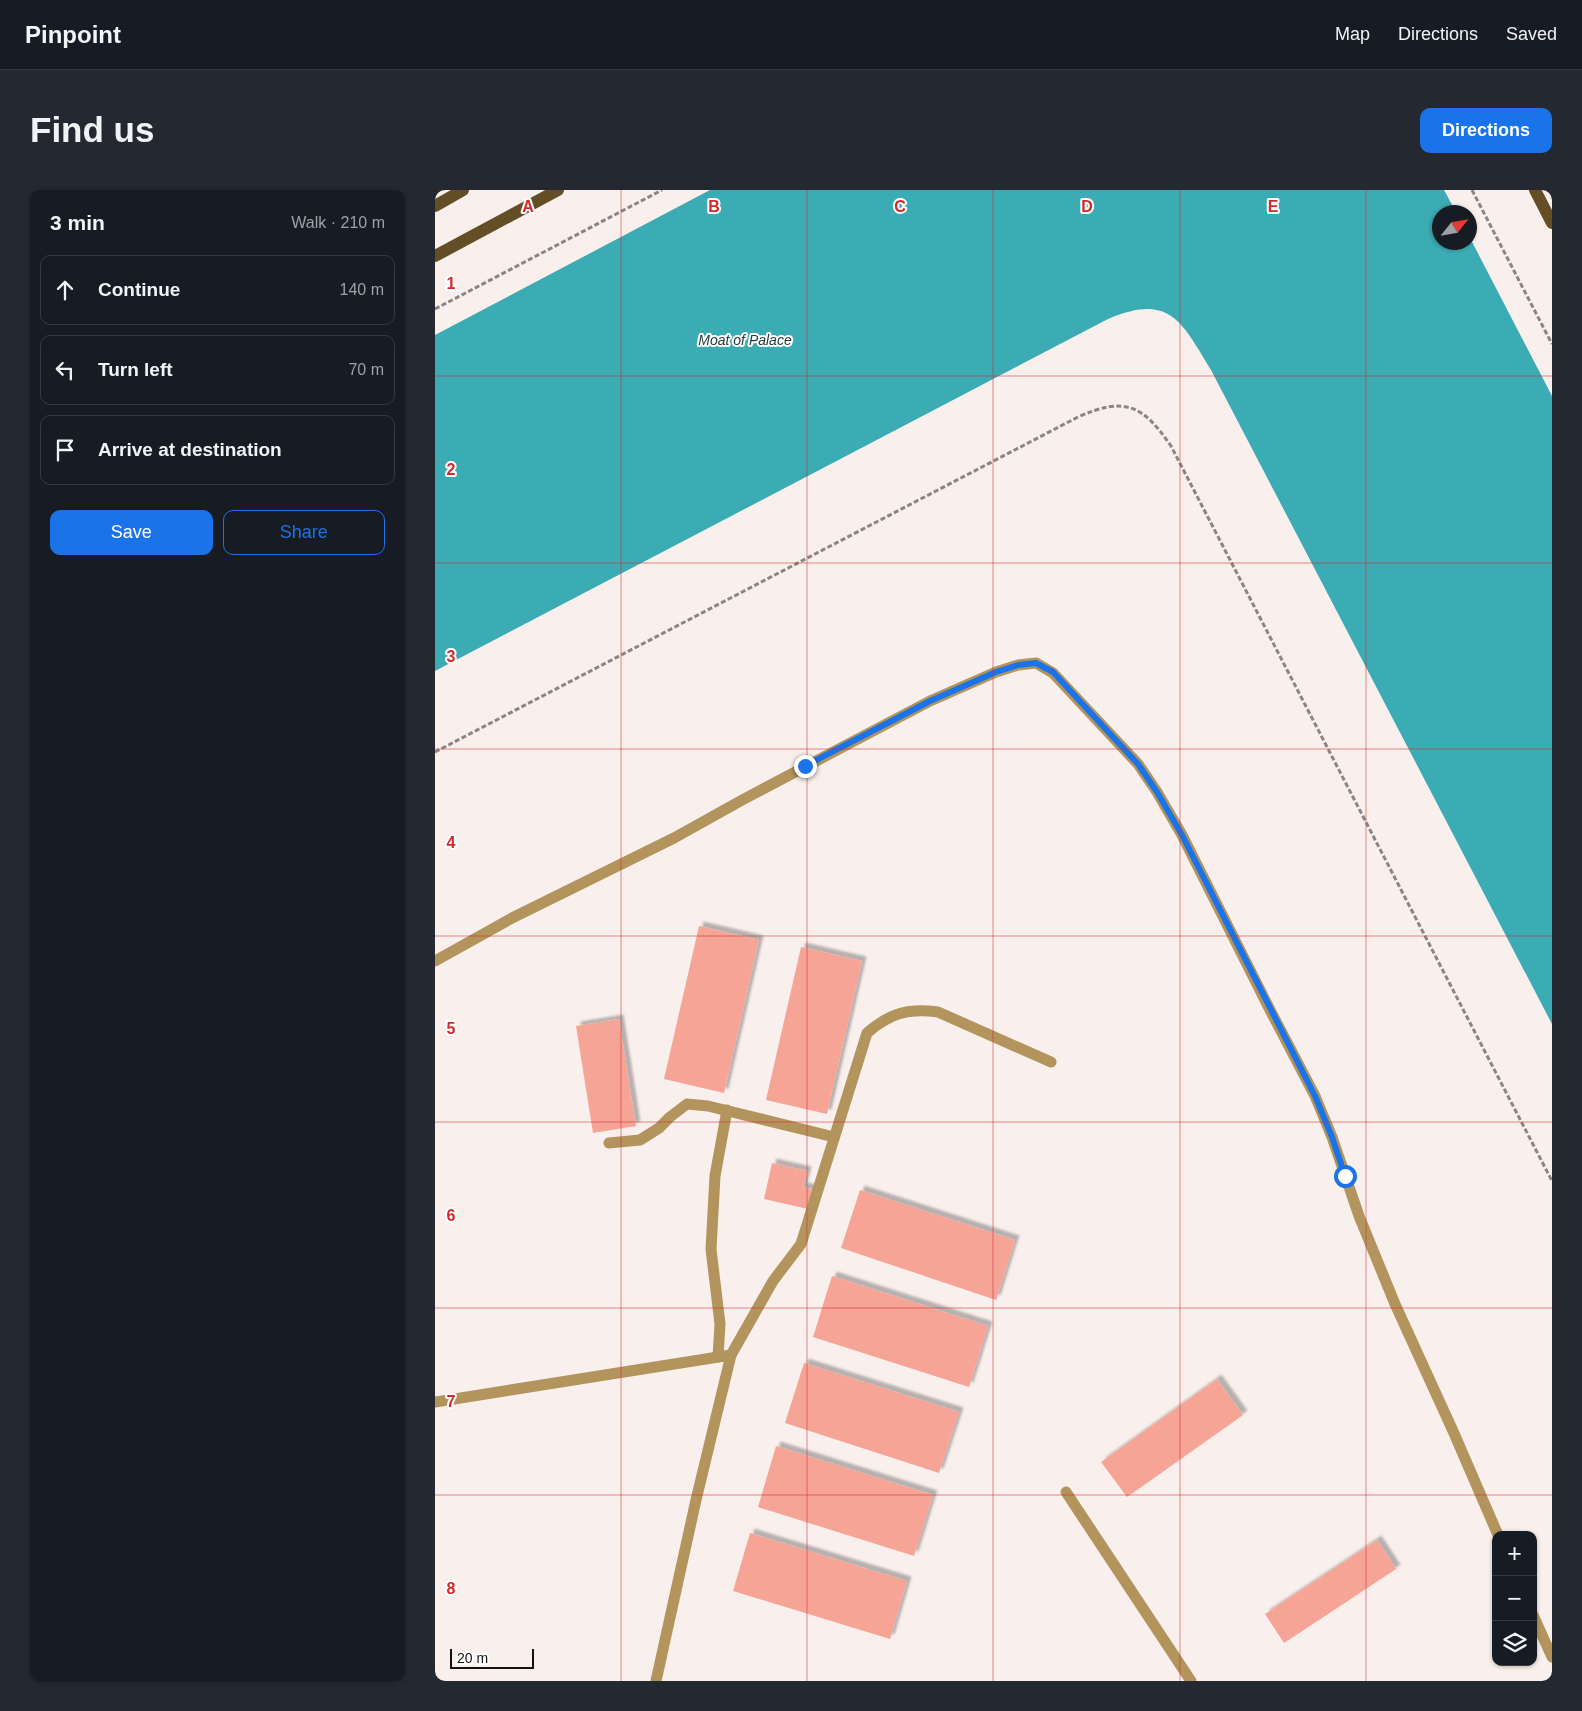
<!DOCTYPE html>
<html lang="en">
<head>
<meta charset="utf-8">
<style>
  body { margin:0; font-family:Helvetica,sans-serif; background:#242831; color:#f1f3f6 }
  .controls { position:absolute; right:15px; bottom:15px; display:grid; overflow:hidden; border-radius:10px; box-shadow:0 1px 4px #0004 }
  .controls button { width:45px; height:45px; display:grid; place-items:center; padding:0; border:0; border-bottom:1px solid #363941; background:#171b24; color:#f1f3f6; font:25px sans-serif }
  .compass { position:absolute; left:997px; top:15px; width:45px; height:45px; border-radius:50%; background:#171b24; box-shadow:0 1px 4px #0004; rotate:59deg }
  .scale { position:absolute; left:15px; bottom:12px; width:84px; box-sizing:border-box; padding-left:5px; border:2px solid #13100f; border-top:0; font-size:14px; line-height:18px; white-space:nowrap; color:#13100f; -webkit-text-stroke:4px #fff; paint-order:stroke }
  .stop { position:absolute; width:15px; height:15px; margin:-11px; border:4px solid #1a73e8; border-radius:50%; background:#fff }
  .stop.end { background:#1a73e8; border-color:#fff; box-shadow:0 1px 5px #0008 }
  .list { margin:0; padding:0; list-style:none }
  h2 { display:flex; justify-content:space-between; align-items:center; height:65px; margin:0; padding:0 20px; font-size:21px }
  h2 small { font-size:16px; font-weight:400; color:#9ea1a6 }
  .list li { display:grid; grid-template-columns:32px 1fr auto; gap:15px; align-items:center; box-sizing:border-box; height:70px; margin:0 10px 10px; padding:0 10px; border:1px solid #363941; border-radius:10px }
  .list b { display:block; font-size:19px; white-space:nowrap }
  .list em { font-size:16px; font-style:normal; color:#9ea1a6 }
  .actions { display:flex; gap:10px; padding:15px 20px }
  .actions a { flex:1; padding:11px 0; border:1px solid #1a73e8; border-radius:10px; text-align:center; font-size:18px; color:#1a73e8 }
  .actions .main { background:#1a73e8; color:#fff }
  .icon { flex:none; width:28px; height:28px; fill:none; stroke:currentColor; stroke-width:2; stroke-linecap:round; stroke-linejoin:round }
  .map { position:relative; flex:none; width:1117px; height:1491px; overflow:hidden; border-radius:10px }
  header { display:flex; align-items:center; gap:30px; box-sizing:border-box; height:70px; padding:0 25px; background:#171b24; border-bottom:1px solid #363941 }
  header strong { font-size:24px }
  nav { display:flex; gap:28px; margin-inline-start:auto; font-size:18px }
  .intro { display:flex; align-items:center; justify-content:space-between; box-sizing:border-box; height:120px; padding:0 30px }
  h1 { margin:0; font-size:35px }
  .button { padding:12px 22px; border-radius:10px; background:#1a73e8; color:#fff; font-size:18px; font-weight:700 }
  main { display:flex; gap:30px; padding:0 30px }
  aside { flex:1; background:#171b24; border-radius:10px; box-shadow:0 1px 4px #0004 }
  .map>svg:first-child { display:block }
</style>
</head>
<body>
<header>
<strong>Pinpoint</strong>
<nav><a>Map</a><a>Directions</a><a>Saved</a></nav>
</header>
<div class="intro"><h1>Find us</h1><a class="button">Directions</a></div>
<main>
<aside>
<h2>3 min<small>Walk · 210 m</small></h2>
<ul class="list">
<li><svg class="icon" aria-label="ahead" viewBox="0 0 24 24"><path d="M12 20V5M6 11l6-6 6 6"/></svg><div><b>Continue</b></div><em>140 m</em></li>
<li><svg class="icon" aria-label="left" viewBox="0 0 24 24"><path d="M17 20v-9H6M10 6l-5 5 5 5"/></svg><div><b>Turn left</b></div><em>70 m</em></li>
<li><svg class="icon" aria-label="arrive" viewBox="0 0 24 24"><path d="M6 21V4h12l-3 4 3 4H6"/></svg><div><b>Arrive at destination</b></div></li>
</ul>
<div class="actions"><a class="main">Save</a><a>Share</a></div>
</aside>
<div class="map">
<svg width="1117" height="1491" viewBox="0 0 1117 1491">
  <defs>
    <filter id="shadow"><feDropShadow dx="4.5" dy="-4.5" stdDeviation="1" flood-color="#0004"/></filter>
  </defs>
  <rect width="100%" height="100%" fill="#f9f0ed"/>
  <path fill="#3babb4" d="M275,0H1009L1021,22H1004V52H1034L1035,48L1117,206V834L776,180C746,131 735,103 673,129L0,481V145Z"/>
  <g fill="#f5a496" filter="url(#shadow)">
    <polygon points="264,736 324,750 289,903 229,889"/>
    <polygon points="366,757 427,771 392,924 331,910"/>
    <polygon points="184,829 201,936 158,943 141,836"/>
    <polygon points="337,973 372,981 368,997 377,999 373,1019 329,1009"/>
    <polygon points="425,1000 580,1050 561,1110 406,1058"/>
    <polygon points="397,1086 553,1136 534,1197 378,1147"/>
    <polygon points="369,1173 524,1222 504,1283 350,1233"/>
    <polygon points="782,1189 808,1225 692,1307 666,1272"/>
    <polygon points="341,1256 498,1305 479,1366 323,1317"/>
    <polygon points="315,1343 472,1391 455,1449 298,1401"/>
    <polygon points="942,1350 961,1379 849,1453 830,1424"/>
  </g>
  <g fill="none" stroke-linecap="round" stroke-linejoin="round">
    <g stroke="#8b8583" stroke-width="3" stroke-dasharray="5 2.5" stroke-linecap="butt">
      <polyline points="1037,0 1117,154"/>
      <polyline points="0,119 227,0"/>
      <path d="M0,562L643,227C690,206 708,215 736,256L1117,991"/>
    </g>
    <g stroke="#b3945c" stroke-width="11">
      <polyline points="0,771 77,728 239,648 309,609 495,511 561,482 583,475 601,473 618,483 703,574 722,602 747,645 835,820 880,906 897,947 924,1026 960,1114 1018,1241 1063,1345"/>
      <polyline points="174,953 205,950 224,938 235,927 252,914 273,916 399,947"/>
      <polyline points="283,1167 285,1134 276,1059 280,986 292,920"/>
      <polyline points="0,1212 296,1165"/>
      <polyline points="631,1302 756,1491"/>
      <polyline points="1098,1425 1117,1467"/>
      <path d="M221,1491L261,1310L296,1165L338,1091L366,1054L432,843C455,823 473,818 503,822L616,872"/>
    </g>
    <g stroke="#634e26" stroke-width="12">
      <polyline points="1100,0 1117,33"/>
      <polyline points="0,16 28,0"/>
      <polyline points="0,66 123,0"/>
    </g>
  </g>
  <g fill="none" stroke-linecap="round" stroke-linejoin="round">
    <polyline stroke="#1a73e8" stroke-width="6" points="370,576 495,511 561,482 583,475 601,473 618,482 703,574 722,602 747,645 880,906 897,947 910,986"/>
  </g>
  <path fill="none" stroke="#d62828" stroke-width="1" stroke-opacity="0.55" d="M186,0V1491M372,0V1491M558,0V1491M745,0V1491M931,0V1491M0,186H1117M0,373H1117M0,559H1117M0,746H1117M0,932H1117M0,1118H1117M0,1305H1117"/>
  <g text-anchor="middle" stroke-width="4" stroke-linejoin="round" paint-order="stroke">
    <g font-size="14" font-style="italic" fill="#1f383a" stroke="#fff">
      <text x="310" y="155">Moat of Palace</text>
    </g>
  </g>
  <g font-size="16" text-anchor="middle" font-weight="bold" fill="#d62828" stroke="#fff" stroke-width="4" stroke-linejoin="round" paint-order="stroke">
    <text x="93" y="22">A</text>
    <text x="279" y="22">B</text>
    <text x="465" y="22">C</text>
    <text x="652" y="22">D</text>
    <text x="838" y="22">E</text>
    <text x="16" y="99">1</text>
    <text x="16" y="285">2</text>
    <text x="16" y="472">3</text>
    <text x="16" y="658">4</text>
    <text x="16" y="844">5</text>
    <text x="16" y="1031">6</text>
    <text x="16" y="1217">7</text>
    <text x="16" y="1404">8</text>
  </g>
</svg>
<div class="controls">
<button>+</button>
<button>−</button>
<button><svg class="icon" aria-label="layers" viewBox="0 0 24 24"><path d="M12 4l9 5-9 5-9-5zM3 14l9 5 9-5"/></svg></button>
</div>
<svg class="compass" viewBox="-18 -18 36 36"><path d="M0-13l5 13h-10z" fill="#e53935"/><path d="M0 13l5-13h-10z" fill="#9ea1a6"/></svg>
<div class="scale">20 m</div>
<div class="stop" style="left:910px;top:986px"></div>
<div class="stop end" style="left:370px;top:576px"></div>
</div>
</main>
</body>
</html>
